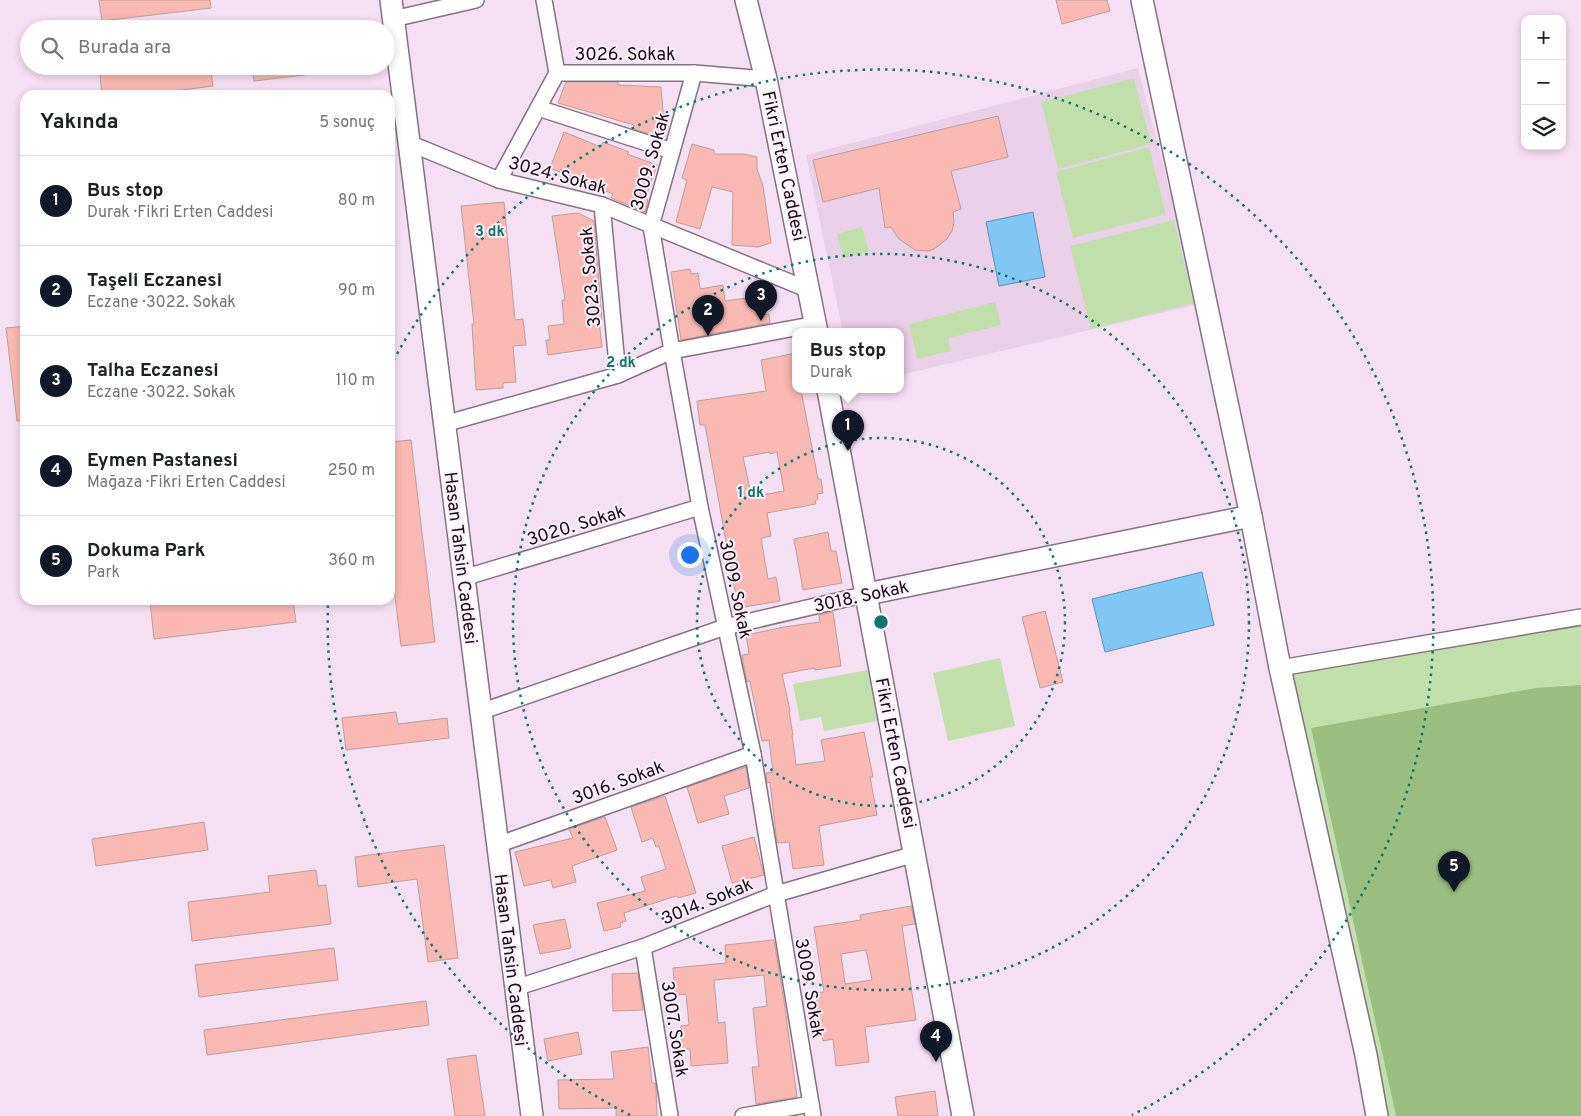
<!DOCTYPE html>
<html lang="tr">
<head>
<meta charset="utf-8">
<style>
  body { margin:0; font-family:Overpass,sans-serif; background:#f2f2f2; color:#202124 }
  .controls { position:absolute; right:15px; top:15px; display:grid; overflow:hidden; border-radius:10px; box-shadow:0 2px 8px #0003 }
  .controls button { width:45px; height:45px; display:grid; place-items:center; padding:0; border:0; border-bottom:1px solid #e0e0e0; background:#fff; color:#202124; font:25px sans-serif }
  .you { position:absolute; left:689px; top:554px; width:18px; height:18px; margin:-12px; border:4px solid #fff; border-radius:50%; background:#1a73e8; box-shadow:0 0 0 8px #1a73e833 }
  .badge { display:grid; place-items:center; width:32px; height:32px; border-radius:50%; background:#111827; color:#fff; font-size:16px; font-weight:700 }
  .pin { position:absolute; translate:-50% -41px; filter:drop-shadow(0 1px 2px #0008) }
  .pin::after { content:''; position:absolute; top:26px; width:18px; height:15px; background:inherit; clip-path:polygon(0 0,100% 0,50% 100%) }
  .popup { position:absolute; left:792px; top:328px; width:112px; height:65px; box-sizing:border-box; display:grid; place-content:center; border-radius:10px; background:#fff; filter:drop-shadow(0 1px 4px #0005); font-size:16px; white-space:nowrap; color:#757577 }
  .popup b { font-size:19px; color:#202124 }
  .popup::after { content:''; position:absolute; left:50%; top:100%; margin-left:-10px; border:10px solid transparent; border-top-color:#fff }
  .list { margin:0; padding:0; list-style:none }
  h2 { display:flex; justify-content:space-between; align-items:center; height:65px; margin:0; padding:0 20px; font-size:21px }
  h2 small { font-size:16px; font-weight:400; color:#757577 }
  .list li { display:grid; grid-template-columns:32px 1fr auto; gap:15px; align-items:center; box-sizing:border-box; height:90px; padding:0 20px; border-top:1px solid #e0e0e0 }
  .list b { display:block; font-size:19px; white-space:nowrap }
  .list p { margin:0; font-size:16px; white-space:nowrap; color:#757577 }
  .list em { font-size:16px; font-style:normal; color:#757577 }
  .icon { flex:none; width:28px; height:28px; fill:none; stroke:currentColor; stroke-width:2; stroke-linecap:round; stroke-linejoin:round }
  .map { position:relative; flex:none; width:1581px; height:1116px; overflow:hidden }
  .search { position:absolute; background:#fff; box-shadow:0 2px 8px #0003; left:20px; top:20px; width:375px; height:55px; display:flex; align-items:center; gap:12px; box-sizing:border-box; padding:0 18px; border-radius:28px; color:#757577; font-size:19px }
  .panel { position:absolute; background:#fff; box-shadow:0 2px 8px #0003; left:20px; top:90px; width:375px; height:515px; border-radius:15px }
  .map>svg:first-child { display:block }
</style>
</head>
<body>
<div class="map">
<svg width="1581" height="1116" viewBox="0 0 1581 1116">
  <rect width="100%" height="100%" fill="#f5dff3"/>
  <polygon fill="#eacfe8" points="1138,68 1199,304 901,375 900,332 843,332 806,155"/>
  <g fill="#c1dfab">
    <polygon points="1134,78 1151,144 1058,169 1041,102"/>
    <polygon points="1149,147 1166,214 1073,238 1056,172"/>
    <polygon points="1174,220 1194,303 1091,329 1070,246"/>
    <polygon points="862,227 869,252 843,258 837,234"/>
    <polygon points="995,302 1001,325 948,338 951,351 917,359 909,324"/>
    <polygon points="1581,617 1581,1116 1375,1116 1280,668"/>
    <polygon points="1000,658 1015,726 948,741 933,673"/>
    <polygon points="868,670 877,721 824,731 821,717 800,721 793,684"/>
  </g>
  <polygon fill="#9abe7f" points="1581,685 1581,1116 1396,1116 1311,728 1536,688"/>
  <g fill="#81c7f4" stroke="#6190b1">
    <polygon points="1033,212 1045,277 999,286 986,222"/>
    <polygon points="1202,572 1214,625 1105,652 1092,599"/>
  </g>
  <g fill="#f9b8b2" stroke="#bc9f9c" fill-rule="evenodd">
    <polygon points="99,0 210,0 211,8 102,21"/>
    <polygon points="1056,0 1107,0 1110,11 1062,24"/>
    <polygon points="99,66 210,66 213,86 143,95 102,95"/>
    <polygon points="252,66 313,66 313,74 254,81"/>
    <polygon points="566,82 618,82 618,85 661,87 665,136 643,132 634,129 634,125 558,103"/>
    <polygon points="998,116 1008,157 951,171 961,209 953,212 954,222 952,231 947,239 934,249 928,251 915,250 899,239 891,227 885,228 879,188 823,202 813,160"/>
    <polygon points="564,132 601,147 603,142 629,152 627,154 657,165 645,199 648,200 645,212 611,198 613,194 550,168"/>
    <polygon points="692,144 714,150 714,154 744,154 757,157 757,169 763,186 771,243 758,247 732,245 733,192 712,187 700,229 676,222 687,180 682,178"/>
    <polygon points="504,202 515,320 523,319 526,345 513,346 516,382 503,383 503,388 476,390 472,324 474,324 461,206"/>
    <polygon points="578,213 594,221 602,320 599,320 602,347 548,355 546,340 550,340 548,326 564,324 562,300 565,300 552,216"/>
    <polygon points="690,269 691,274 698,273 700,289 723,285 725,301 755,297 757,316 769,314 770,323 681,340 671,272"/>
    <polygon points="25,326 25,421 17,421 6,328"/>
    <path d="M796,353V390H801L818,479H821L823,493L817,494L818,499L815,501L816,504L767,513L771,536L761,538L768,579L776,577L780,601L738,608L705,425H700L697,401L766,391L761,360ZM770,452V454L777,452L784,491L757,496L755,488L750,489L743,457Z"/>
    <polygon points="411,440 435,642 401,646 390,555 390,442"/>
    <polygon points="828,532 831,551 836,551 842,583 803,590 794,539"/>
    <polygon points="150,600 293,600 296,622 154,639"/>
    <polygon points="1045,611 1063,682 1040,688 1022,617"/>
    <polygon points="833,612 841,666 815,670 814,668 782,674 790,711 789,711 793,735 792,735 796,765 825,761 821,740 864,732 873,777 870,777 877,815 819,826 824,865 793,869 789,842 777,843 770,782 767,783 766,773 773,772 769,740 762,741 750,681 747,682 742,655 749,654 746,635 784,627 820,622 819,615"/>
    <polygon points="396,712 398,724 447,718 449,738 346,750 342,718"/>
    <polygon points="746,767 749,788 724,796 729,814 698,823 687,787"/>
    <polygon points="665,796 696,893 678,898 676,896 624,913 626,921 620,923 621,927 604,931 597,903 645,891 641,877 666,869 659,846 656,847 653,838 642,842 631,807"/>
    <polygon points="605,817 617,850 572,866 576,882 553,888 551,880 524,886 515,852 573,838 569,829"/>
    <polygon points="204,822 208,850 96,866 92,839"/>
    <polygon points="754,837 764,875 732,883 722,846"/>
    <polygon points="444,845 458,958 428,962 417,879 358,887 355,857"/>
    <polygon points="316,870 318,886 326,885 331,924 192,941 188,902 270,892 268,876"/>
    <path d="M911,906L915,924L902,926L916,1020L865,1027L869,1062L836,1066L833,1039L823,1041L815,993L824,992L814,927L861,920L860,915ZM866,950L872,980L845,984L841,954Z"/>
    <polygon points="565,919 571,948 540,954 533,925"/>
    <polygon points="774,940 784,1001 797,1097 756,1104 752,1067 759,1067 753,1008 767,1006 764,975 714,980 718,1023 725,1022 728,1063 691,1066 690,1049 682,1049 681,1026 689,1025 686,994 675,995 673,968 726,963 725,945"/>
    <polygon points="334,948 338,980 199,997 195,965"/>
    <polygon points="638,973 643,1010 613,1011 612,974"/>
    <polygon points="426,1001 429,1025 207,1055 204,1030"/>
    <polygon points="578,1032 582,1054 548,1061 544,1039"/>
    <polygon points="648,1047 652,1083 655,1083 656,1088 657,1116 616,1116 616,1108 559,1109 558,1080 614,1079 611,1052"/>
    <polygon points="476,1055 485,1116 455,1116 447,1059"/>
    <polygon points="935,1091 938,1116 898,1116 895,1097"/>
  </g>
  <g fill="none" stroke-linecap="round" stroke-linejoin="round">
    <g stroke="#857283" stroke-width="18">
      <g id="street">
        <polyline points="544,0 557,73 694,73 766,79"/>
        <polyline points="393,19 476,0"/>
        <polyline points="694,73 651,226 672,351 700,507 753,754 813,1116"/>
        <polyline points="538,108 672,151"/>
        <polyline points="409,143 499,180 602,205 809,290"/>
        <polyline points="499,180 557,73"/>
        <polyline points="602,205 618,375"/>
        <polyline points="444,424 618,375 672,351 816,324"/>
        <polyline points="463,578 700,507"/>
        <polyline points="1280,668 1581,617"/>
        <polyline points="480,712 725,627 867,594"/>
        <polyline points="497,845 753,754"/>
        <polyline points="643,947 670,1116"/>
        <polyline points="515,988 643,947 776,894 915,854"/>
        <polyline points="743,1116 811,1104"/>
      </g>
    </g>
    <g stroke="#857283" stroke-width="24">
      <g id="secondary">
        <polyline points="391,0 532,1116"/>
        <polyline points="746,0 766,79 817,332"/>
        <polyline points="1142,0 1251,516 1280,668 1366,1055 1377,1116"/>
        <polyline points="828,390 963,1116"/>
        <polyline points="867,594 1251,516"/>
      </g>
    </g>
    <use href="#street" stroke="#fff" stroke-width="15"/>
    <use href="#secondary" stroke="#fff" stroke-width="21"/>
  </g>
  <g fill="none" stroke="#0f766e" stroke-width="2.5" stroke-dasharray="2.5 5">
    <circle cx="881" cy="622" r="184"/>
    <circle cx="881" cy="622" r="368"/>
    <path d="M630 1115A553 553 0 0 1 328 603M390 367A553 553 0 1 1 1132 1115"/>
  </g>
  <g text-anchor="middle" stroke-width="4" stroke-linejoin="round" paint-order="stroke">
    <g font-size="18" fill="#150e14" stroke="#fdeffb">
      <text x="625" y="60">3026. Sokak</text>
      <text transform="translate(650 161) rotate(-74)" y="6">3009. Sokak</text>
      <text transform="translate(784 166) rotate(78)" y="6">Fikri Erten Caddesi</text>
      <text transform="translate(558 175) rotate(15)" y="6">3024. Sokak</text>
      <text transform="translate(590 277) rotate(-95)" y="6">3023. Sokak</text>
      <text transform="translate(576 525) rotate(-17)" y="6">3020. Sokak</text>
      <text transform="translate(461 558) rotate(83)" y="6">Hasan Tahsin Caddesi</text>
      <text transform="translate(736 589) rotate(78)" y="6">3009. Sokak</text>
      <text transform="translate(861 596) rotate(-12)" y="6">3018. Sokak</text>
      <text transform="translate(896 753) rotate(79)" y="6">Fikri Erten Caddesi</text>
      <text transform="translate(618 782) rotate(-20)" y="6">3016. Sokak</text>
      <text transform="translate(707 901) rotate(-22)" y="6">3014. Sokak</text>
      <text transform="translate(511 960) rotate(83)" y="6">Hasan Tahsin Caddesi</text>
      <text transform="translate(810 988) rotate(80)" y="6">3009. Sokak</text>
      <text transform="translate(675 1029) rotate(81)" y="6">3007. Sokak</text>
    </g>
  </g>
  <circle cx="881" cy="622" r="8" fill="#0f766e" stroke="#fdeffb" stroke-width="2.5"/>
  <g font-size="15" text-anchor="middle" font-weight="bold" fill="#0f766e" stroke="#fdeffb" stroke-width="4" stroke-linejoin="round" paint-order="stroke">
    <text x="490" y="236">3 dk</text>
    <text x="621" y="367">2 dk</text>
    <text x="751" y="497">1 dk</text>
  </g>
</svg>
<div class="controls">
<button>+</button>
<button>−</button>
<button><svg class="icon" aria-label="layers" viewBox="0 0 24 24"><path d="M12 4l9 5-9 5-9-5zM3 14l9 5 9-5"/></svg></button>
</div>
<div class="you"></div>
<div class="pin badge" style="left:848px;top:451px">1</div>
<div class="popup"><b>Bus stop</b>Durak</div>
<div class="pin badge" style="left:708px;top:336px">2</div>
<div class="pin badge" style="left:761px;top:321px">3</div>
<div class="pin badge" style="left:936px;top:1062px">4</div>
<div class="pin badge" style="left:1454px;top:892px">5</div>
<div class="search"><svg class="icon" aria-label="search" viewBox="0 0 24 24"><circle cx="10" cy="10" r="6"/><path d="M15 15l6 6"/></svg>Burada ara</div>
<section class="panel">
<h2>Yakında<small>5 sonuç</small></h2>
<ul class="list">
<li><span class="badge">1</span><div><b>Bus stop</b><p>Durak · Fikri Erten Caddesi</p></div><em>80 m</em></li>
<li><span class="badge">2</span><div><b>Taşeli Eczanesi</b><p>Eczane · 3022. Sokak</p></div><em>90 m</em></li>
<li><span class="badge">3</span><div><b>Talha Eczanesi</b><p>Eczane · 3022. Sokak</p></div><em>110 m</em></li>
<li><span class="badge">4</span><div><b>Eymen Pastanesi</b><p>Mağaza · Fikri Erten Caddesi</p></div><em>250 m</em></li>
<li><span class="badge">5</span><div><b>Dokuma Park</b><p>Park</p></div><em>360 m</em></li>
</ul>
</section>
</div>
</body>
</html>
